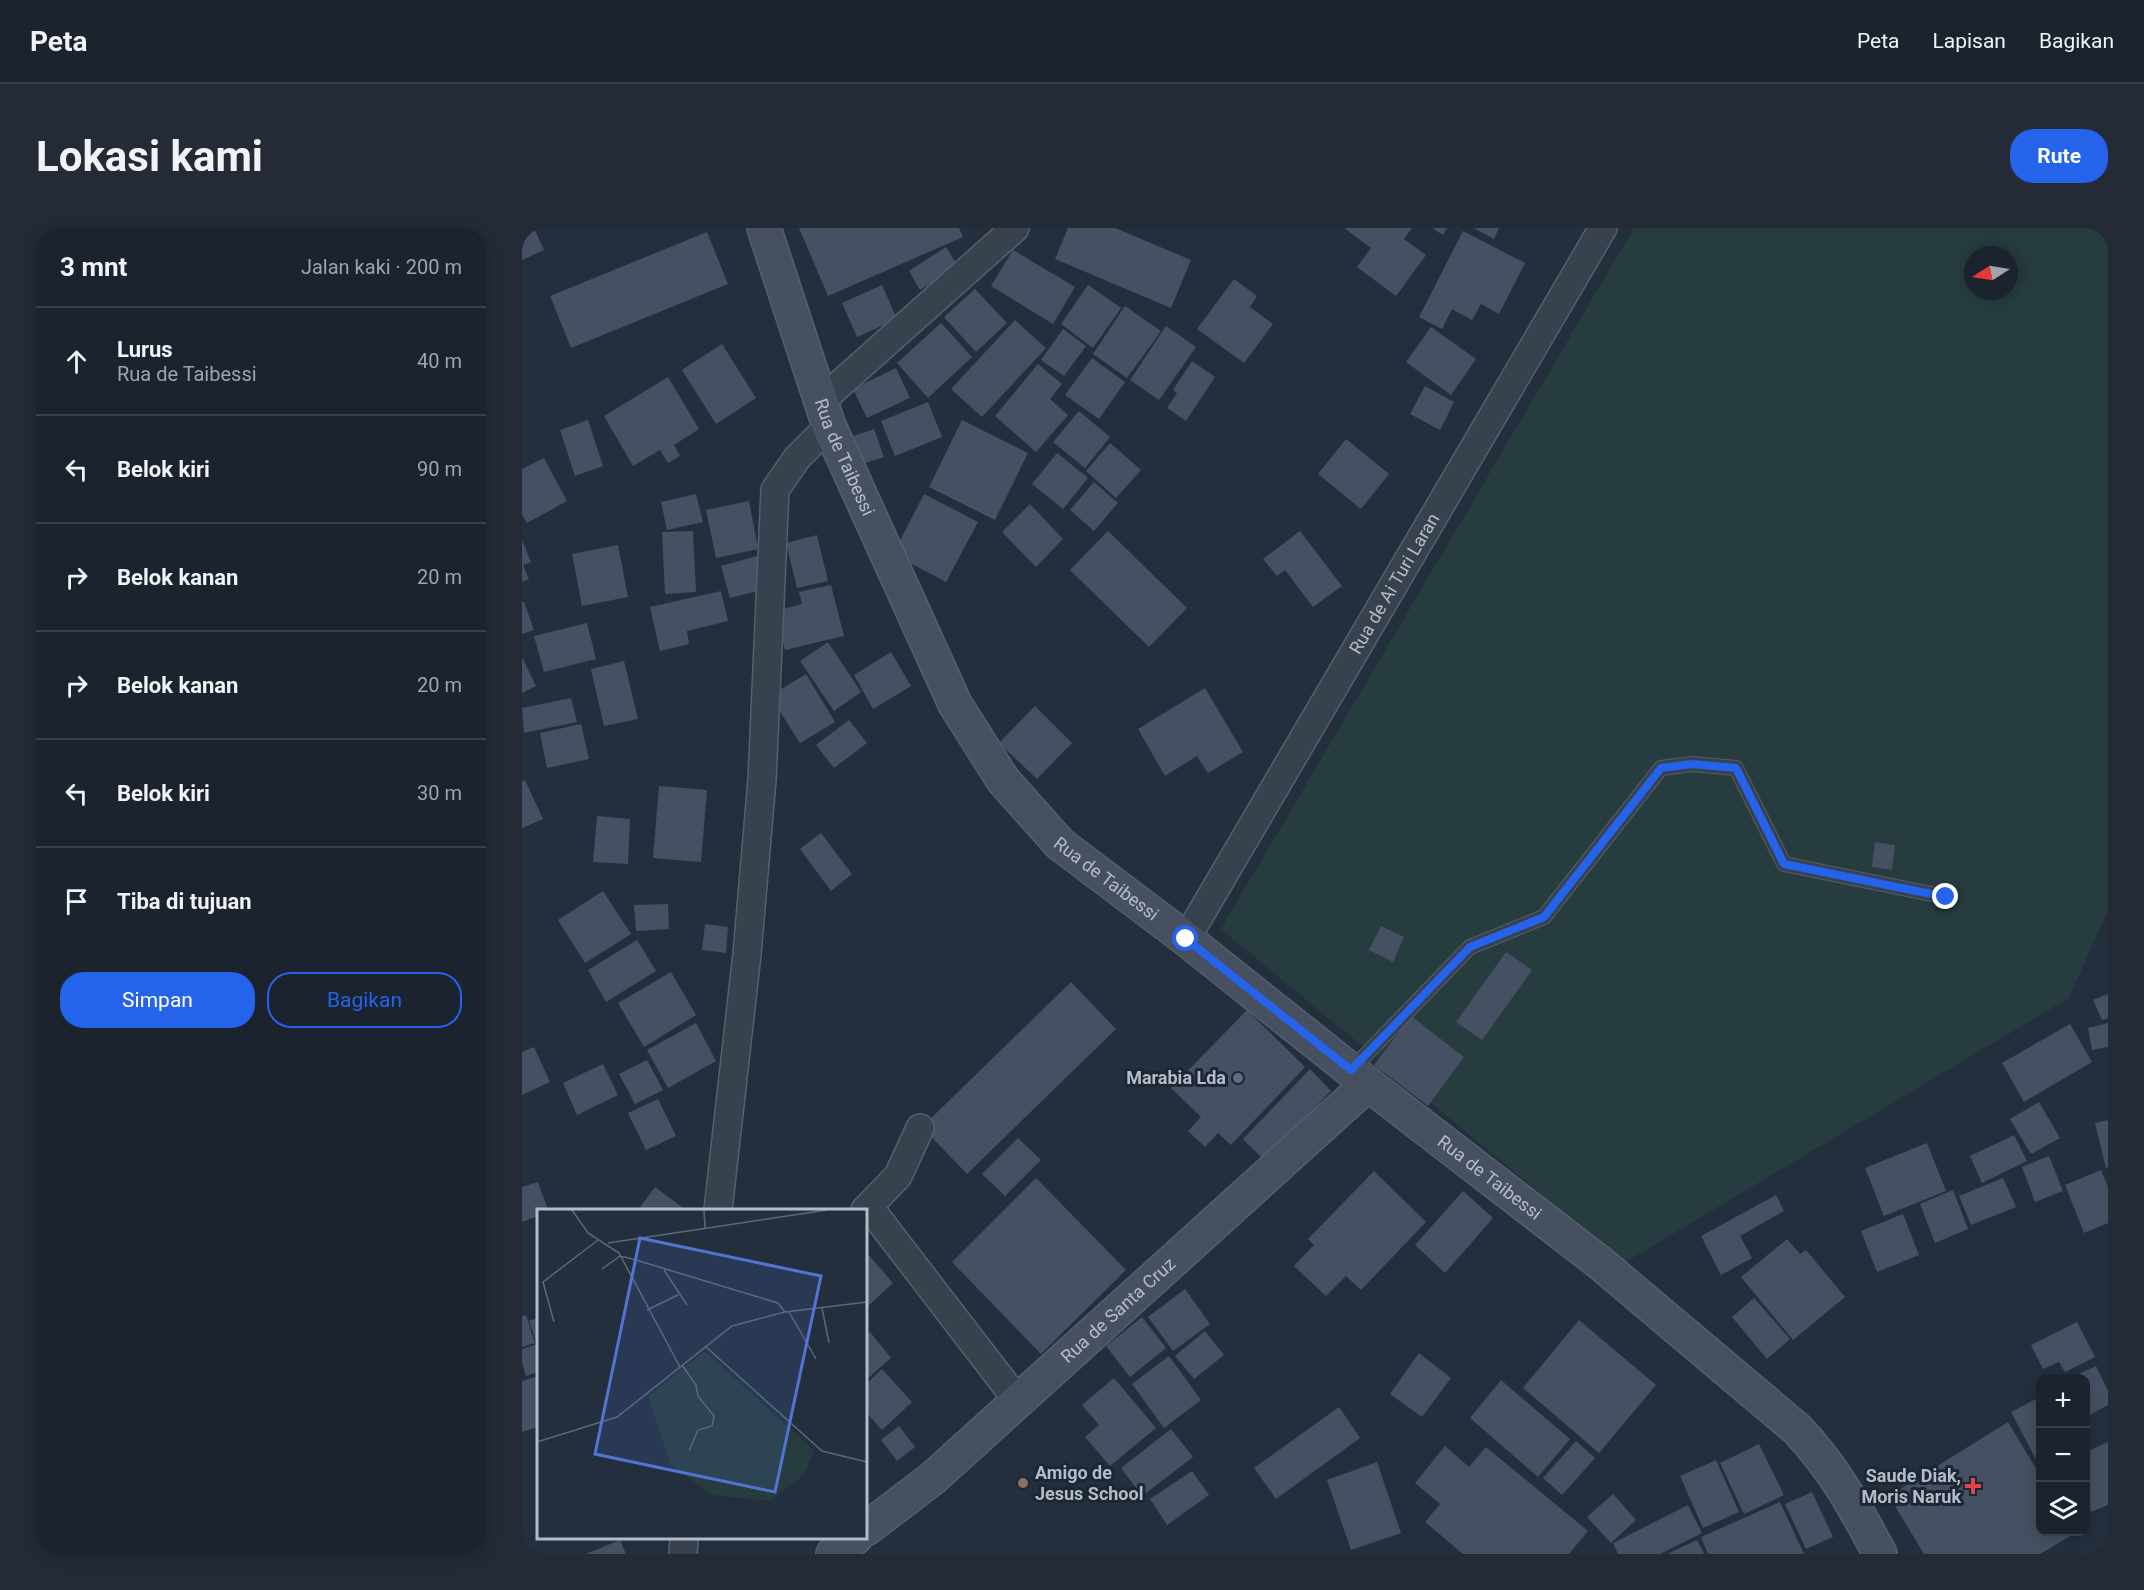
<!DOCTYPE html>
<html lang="id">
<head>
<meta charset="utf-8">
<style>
  body { margin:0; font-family:Roboto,sans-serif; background:#242b36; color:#f1f3f6 }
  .controls { position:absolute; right:18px; bottom:18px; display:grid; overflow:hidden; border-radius:12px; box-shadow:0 3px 15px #0003 }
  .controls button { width:54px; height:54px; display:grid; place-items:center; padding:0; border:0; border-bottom:2px solid #39404a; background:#1b232e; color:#f1f3f6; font:30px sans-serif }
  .compass { position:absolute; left:1442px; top:18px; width:54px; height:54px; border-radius:50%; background:#1b232e; box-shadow:0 3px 15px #0003; rotate:258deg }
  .stop { position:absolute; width:18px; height:18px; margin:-14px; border:4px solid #2563eb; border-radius:50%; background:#fff }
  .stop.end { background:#2563eb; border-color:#fff; box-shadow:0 2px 6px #0008 }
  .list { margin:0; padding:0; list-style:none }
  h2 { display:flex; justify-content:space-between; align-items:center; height:78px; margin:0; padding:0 24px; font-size:26px }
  h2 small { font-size:20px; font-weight:400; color:#a0a4aa }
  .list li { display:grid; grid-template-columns:39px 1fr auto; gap:18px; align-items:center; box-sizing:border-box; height:108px; padding:0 24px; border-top:2px solid #39404a }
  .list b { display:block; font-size:22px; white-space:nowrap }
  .list p { margin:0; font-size:20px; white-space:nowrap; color:#a0a4aa }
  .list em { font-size:20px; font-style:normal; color:#a0a4aa }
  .actions { display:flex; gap:12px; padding:18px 24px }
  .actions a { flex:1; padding:14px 0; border:2px solid #2563eb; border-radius:24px; text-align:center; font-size:21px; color:#2563eb }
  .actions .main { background:#2563eb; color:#fff }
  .icon { flex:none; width:33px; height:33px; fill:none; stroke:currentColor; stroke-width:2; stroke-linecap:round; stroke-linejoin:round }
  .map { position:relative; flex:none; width:1586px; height:1326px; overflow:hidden; border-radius:24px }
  header { display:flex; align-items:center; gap:36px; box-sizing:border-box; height:84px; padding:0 30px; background:#1b232e; border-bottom:2px solid #39404a }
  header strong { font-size:28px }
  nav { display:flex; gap:33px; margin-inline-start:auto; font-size:21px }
  .intro { display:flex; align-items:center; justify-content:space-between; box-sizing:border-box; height:144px; padding:0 36px }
  h1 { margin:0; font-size:42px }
  .button { padding:15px 27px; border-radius:24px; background:#2563eb; color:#fff; font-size:21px; font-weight:700 }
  main { display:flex; gap:36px; padding:0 36px }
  aside { flex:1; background:#1b232e; border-radius:24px; box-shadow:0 3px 15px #0003 }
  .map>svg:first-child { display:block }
</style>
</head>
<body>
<header>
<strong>Peta</strong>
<nav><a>Peta</a><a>Lapisan</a><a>Bagikan</a></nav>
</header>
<div class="intro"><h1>Lokasi kami</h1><a class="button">Rute</a></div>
<main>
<aside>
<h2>3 mnt<small>Jalan kaki · 200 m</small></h2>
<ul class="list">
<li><svg class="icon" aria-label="ahead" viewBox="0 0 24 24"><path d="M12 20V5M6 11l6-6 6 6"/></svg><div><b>Lurus</b><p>Rua de Taibessi</p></div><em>40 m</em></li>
<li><svg class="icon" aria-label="left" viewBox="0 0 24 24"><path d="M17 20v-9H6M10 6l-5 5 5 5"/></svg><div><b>Belok kiri</b></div><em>90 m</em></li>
<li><svg class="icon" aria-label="right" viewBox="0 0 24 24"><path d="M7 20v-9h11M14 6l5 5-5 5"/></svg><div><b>Belok kanan</b></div><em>20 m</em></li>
<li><svg class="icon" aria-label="right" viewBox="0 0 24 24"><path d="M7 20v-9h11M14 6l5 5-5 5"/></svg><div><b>Belok kanan</b></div><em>20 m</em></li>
<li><svg class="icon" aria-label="left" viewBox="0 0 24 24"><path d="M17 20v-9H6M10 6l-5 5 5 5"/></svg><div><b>Belok kiri</b></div><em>30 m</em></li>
<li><svg class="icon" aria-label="arrive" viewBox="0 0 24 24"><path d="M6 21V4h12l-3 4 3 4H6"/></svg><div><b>Tiba di tujuan</b></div></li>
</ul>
<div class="actions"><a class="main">Simpan</a><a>Bagikan</a></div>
</aside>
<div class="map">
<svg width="1586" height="1326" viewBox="0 0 1586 1326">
  <rect width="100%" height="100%" fill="#242f3e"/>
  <path fill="#263c3f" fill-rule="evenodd" d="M1112,0H1586V682L1547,770L1102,1035L699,701ZM1451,27H1487V63H1451Z"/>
  <g fill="#455162">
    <polygon points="0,0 12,0 22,22 0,32"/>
    <polygon points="277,0 437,0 441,9 306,68"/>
    <polygon points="546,0 593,0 669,32 649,80 533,31"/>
    <polygon points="822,0 890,0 882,11 904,27 874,68 835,39 849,20"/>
    <polygon points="910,0 925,0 921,7"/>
    <polygon points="952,0 977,0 972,11"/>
    <polygon points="941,3 1003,35 977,86 959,76 950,92 930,81 920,101 897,89"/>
    <polygon points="185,4 206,56 49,120 28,68"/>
    <polygon points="424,19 436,38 398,62 387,43"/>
    <polygon points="491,22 553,59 531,96 469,58"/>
    <polygon points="712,51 735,68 728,79 751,96 722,135 675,101"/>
    <polygon points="360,57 375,91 335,109 320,75"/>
    <polygon points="566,57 599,80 571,120 539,96"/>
    <polygon points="453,61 485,95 454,124 422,89"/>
    <polygon points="603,78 639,103 605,150 571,126"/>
    <polygon points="493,92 524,120 460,189 429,161"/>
    <polygon points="419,95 450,129 406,170 375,135"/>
    <polygon points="644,98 674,119 637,172 608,152"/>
    <polygon points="909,99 954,131 929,167 884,134"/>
    <polygon points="541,101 564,118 542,148 519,132"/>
    <polygon points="200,116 234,170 194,196 160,142"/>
    <polygon points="570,130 603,154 577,191 543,167"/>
    <polygon points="670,133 693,149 664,193 645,180 655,165 651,162"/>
    <polygon points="516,136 540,156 528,171 546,187 514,224 473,188"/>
    <polygon points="374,140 388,170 345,190 331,161"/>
    <polygon points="146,149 177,201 152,217 158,228 146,235 138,222 111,238 82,188"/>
    <polygon points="903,158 932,174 918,202 888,186"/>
    <polygon points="406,174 420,209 373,228 359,193"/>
    <polygon points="557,183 588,209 563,240 531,214"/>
    <polygon points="66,192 81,238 53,248 38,202"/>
    <polygon points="440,192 506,225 473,292 407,259"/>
    <polygon points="352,201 362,229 340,236 331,208"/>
    <polygon points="824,211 867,246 839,281 796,246"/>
    <polygon points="588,215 619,242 594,270 564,243"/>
    <polygon points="535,225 566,250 541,281 510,256"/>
    <polygon points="22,230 45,273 5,295 0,286 0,241"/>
    <polygon points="572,254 596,275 572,303 548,282"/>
    <polygon points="174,266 181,294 145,302 139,274"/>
    <polygon points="402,266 456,294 424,354 371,326"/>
    <polygon points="227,273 236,321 194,330 184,282"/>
    <polygon points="508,276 541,311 514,339 480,304"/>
    <polygon points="171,303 174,364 143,366 140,304"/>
    <polygon points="586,303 665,380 627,419 548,342"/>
    <polygon points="778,303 820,358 791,379 763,342 755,348 741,331"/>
    <polygon points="295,307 306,353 275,360 264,315"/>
    <polygon points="0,312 9,334 1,337 7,351 0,354"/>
    <polygon points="96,317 106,369 60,378 50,326"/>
    <polygon points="239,327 247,360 208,370 199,338"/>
    <polygon points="309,357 322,408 263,422 254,383 280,376 277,364"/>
    <polygon points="199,363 206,393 165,403 167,416 138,423 128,379"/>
    <polygon points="0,374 2,374 12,402 0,406"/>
    <polygon points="65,395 74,431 22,444 12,408"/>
    <polygon points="306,414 339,464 312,483 278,433"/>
    <polygon points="369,424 389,458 351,481 332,447"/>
    <polygon points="0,429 14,458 0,465"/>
    <polygon points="102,433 116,491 82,498 69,441"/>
    <polygon points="284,446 313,494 278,515 248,468"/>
    <polygon points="683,460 721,524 686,545 675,528 643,548 616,501"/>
    <polygon points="49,470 55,494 2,505 0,480"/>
    <polygon points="513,478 550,515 515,551 477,515"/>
    <polygon points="327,492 345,515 312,540 294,517"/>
    <polygon points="59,496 67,531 25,540 18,505"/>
    <polygon points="3,552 21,591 0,600 0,554"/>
    <polygon points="137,558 185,562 179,634 131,630"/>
    <polygon points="75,588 108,591 106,636 71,634"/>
    <polygon points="299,605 330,646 309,663 278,621"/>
    <polygon points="1353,614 1373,617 1370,642 1350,639"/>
    <polygon points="81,663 109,706 63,735 36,692"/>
    <polygon points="146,676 147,701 114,703 112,677"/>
    <polygon points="183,696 206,699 204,725 180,722"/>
    <polygon points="859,698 882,709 871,734 847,722"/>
    <polygon points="115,712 134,743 84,774 66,742"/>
    <polygon points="984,724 1010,742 960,812 934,794"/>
    <polygon points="149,744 174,787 122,819 96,775"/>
    <polygon points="549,754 594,801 445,946 400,899"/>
    <polygon points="1586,766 1586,790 1580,792 1571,772"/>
    <polygon points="725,782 783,839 709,917 696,905 683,919 666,903 679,889 649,860"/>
    <polygon points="889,788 942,829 906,878 852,837"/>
    <polygon points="174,795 194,833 146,860 125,822"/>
    <polygon points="1586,795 1586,819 1570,822 1566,800"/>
    <polygon points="1548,796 1570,834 1502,874 1480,835"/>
    <polygon points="12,819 28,854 0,867 0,824"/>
    <polygon points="125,832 141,862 113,876 97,846"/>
    <polygon points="81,836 96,867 55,887 41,855"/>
    <polygon points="788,841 809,863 742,932 721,911"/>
    <polygon points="136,871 154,908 124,922 106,885"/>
    <polygon points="1517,874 1538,910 1509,926 1488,891"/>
    <polygon points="1586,892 1586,939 1584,940 1573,895"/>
    <polygon points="1492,907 1505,933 1460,955 1448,928"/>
    <polygon points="496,910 519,932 483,968 460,946"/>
    <polygon points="1405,915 1424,963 1362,988 1343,940"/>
    <polygon points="1527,928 1541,963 1513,974 1500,939"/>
    <polygon points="1579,942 1586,959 1586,995 1562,1005 1543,957"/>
    <polygon points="852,943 904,994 839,1062 824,1048 804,1068 772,1038 792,1017 786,1011"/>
    <polygon points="514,950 604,1042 519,1126 430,1034"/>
    <polygon points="1481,950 1494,979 1449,997 1437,968"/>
    <polygon points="16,954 26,982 16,982 16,988 0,994 0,959"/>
    <polygon points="133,959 164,982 116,982"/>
    <polygon points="1431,962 1446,1001 1413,1015 1398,976"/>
    <polygon points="941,963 971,990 923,1045 893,1017"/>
    <polygon points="1254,967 1262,983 1218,1008 1230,1030 1199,1047 1179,1008"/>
    <polygon points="1381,986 1397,1027 1355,1044 1339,1003"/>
    <polygon points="1265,1011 1278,1026 1284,1022 1323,1069 1271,1112 1219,1049"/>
    <polygon points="344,1024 371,1055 344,1080"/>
    <polygon points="663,1061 688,1096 651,1123 626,1089"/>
    <polygon points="1232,1070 1268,1111 1245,1131 1210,1089"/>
    <polygon points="4,1087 13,1115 0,1119 0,1088"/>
    <polygon points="620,1089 644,1120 608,1149 584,1118"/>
    <polygon points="16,1090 16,1112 14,1113 7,1093"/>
    <polygon points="1057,1092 1134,1157 1077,1225 1001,1160"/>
    <polygon points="1555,1094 1573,1129 1543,1144 1537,1134 1521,1141 1509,1117"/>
    <polygon points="683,1103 702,1127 672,1151 653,1128"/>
    <polygon points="348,1104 369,1130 344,1152 344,1108"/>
    <polygon points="16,1116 16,1144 4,1148 0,1134 0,1121"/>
    <polygon points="897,1125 929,1150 900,1189 868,1166"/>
    <polygon points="647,1128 679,1172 642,1200 610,1156"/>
    <polygon points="1574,1138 1586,1163 1586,1177 1564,1189 1564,1150 1548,1150"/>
    <polygon points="360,1141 390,1174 360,1202 344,1184 344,1156"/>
    <polygon points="16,1148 16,1199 0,1204 0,1153"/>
    <polygon points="592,1150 634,1200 588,1238 563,1209 577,1197 560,1177"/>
    <polygon points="979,1152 1048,1211 1016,1249 948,1190"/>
    <polygon points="1516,1170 1518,1175 1518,1234 1516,1235 1489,1184"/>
    <polygon points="817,1179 838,1210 754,1271 732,1240"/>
    <polygon points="1486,1194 1518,1247 1518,1304 1555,1304 1518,1326 1402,1326 1367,1268"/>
    <polygon points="377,1198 393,1219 375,1233 359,1212"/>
    <polygon points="649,1201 671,1229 620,1268 599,1240"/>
    <polygon points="1054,1213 1073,1230 1040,1267 1021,1250"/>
    <polygon points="1586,1214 1586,1277 1569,1284 1564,1271 1564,1224"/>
    <polygon points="1237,1216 1262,1267 1222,1286 1198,1235"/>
    <polygon points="923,1218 947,1239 964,1219 1066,1303 1047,1326 941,1326 903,1294 918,1276 893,1255"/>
    <polygon points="1194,1232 1217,1284 1181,1300 1158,1248"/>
    <polygon points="855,1234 879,1305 829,1322 805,1252"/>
    <polygon points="670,1243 687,1267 645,1297 628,1271"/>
    <polygon points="1290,1264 1311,1309 1284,1321 1263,1276"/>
    <polygon points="1091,1266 1114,1292 1089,1315 1065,1289"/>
    <polygon points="1258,1274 1282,1326 1186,1326 1179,1309"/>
    <polygon points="1166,1277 1180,1305 1138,1326 1096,1326 1091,1315"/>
    <polygon points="98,1312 104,1326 64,1326"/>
    <polygon points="1175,1312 1182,1326 1145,1326"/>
  </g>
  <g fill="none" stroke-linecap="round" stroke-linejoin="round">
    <g stroke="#565f6c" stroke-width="16">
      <polyline id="lane" points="829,842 948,719 1022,689 1139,540 1170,536 1214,540 1262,636 1424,669"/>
    </g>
    <g stroke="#565f6c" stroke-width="30">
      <g id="street">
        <polyline points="299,173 493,0"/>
        <path id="s1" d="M664,711L1081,0"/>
        <polyline points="347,979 496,1173"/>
        <polyline points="196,982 225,726 240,552 253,262 275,230 307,198"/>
        <polyline points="343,982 376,948 398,900"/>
        <polyline points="161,1326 162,1310"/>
      </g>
    </g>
    <g stroke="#565f6c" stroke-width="36">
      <g id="secondary">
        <path id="s2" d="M242,0L307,198L433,476L481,552L538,616L664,711L846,856L1077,1034L1275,1201C1312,1240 1333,1279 1358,1326"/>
        <path id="s3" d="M344,1301L411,1250L846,856"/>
        <polyline points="311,1326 333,1310"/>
      </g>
    </g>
    <use href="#lane" stroke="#38414e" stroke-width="14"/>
    <use href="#street" stroke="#38414e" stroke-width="27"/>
    <use href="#secondary" stroke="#465061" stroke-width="33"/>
  </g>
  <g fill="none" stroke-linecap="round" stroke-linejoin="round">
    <polyline stroke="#2563eb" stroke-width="8" points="664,711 829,842 948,719 1022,689 1139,540 1170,536 1214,540 1262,636 1424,669"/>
  </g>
  <circle fill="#5c6f8a" stroke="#1d2633" stroke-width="2" cx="716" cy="850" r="6"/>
  <circle fill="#8d6e63" stroke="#1d2633" stroke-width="2" cx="501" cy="1255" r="6"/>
  <path fill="#e0444e" stroke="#1d2633" stroke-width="2" d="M1448 1249h6v6h6v6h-6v6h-6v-6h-6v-6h6z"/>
  <g text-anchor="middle" stroke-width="6" stroke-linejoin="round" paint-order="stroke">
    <g font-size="18" fill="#b4bcc9" stroke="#1d2633">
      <text dy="6" stroke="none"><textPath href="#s2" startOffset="243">Rua de Taibessi</textPath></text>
      <text dy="6" stroke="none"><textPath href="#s1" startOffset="412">Rua de Ai Turi Laran</textPath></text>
      <text dy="6" stroke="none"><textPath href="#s2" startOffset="747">Rua de Taibessi</textPath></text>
      <text dy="6" stroke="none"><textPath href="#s2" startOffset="1233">Rua de Taibessi</textPath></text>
      <text dy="6" stroke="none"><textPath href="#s3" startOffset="334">Rua de Santa Cruz</textPath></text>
    </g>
    <g font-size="18" font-weight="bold" fill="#b4bcc9" stroke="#1d2633" text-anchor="end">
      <text x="704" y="856">Marabia Lda</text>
      <text x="513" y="1251" text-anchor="start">Amigo de<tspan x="513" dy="21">Jesus School</tspan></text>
      <text x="1439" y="1254">Saude Diak,<tspan x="1439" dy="21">Moris Naruk</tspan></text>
    </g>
  </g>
  <g transform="translate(15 981)">
    <rect width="330" height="330" fill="#242f3e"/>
    <path d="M168,142L277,242L268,265L233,292L176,286L134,256L111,187Z" fill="#263c3f"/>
    <path fill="none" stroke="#5e6776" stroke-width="1.5" d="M35,1L51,24L82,44L143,158M167,1L168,19M71,34L290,1M65,60L83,47L92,49L241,94L248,103M127,61L150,96M285,99L292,134M110,101L141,86M252,103L279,150M17,113L6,73L61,31M168,137L285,242L330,253M145,156L159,176L161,187L177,207L175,217L161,221L152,242M0,233L80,208L195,117L248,103L330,93"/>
    <path fill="#5274d3" fill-opacity="0.15" stroke="#5274d3" stroke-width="3" d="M103,29L284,67L238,283L58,245Z"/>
    <rect width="330" height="330" fill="none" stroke="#b4bcc9" stroke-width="3"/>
  </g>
</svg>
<div class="controls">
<button>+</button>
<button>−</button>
<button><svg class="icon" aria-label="layers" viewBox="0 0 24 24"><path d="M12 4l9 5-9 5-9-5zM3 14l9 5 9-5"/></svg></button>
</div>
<svg class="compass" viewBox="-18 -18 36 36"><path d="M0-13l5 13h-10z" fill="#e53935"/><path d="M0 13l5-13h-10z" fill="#a0a4aa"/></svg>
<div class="stop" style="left:664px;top:711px"></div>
<div class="stop end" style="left:1424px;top:669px"></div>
</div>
</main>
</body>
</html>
